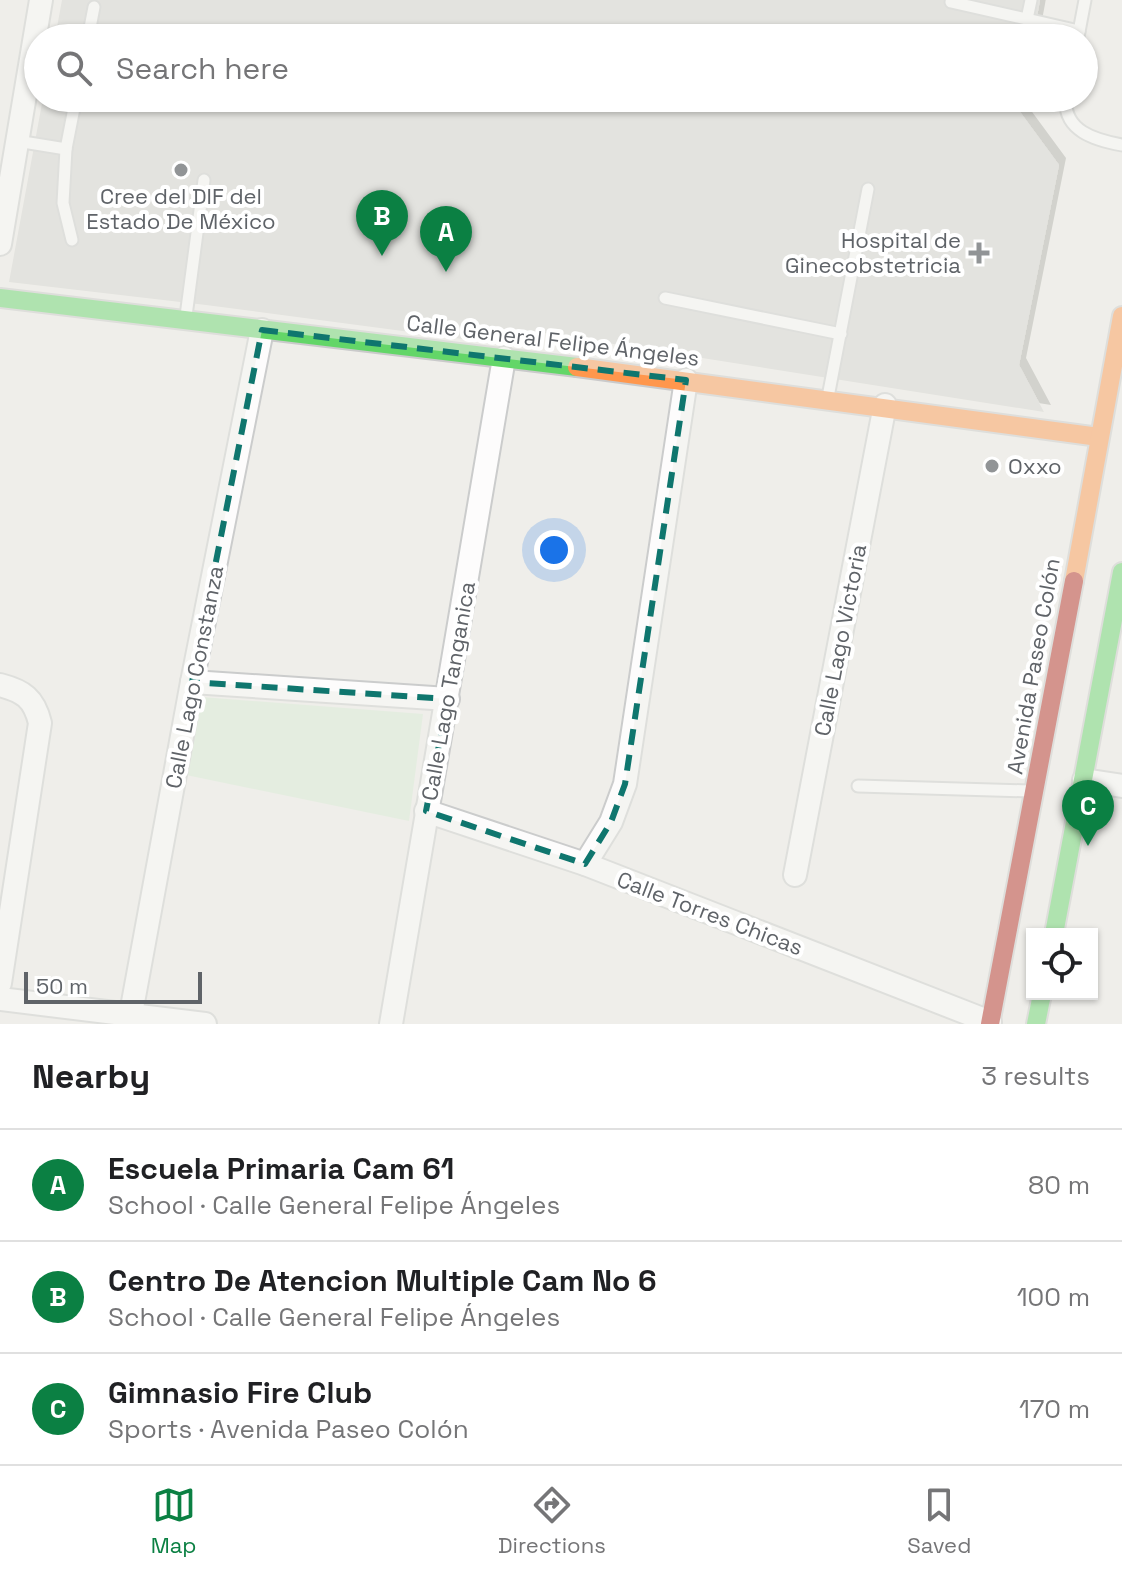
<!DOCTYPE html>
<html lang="en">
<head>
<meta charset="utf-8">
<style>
  body { margin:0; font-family:"Space Grotesk",sans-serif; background:#f2f2f2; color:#202124 }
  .controls { position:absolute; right:24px; bottom:24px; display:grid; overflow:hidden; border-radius:0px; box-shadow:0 2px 6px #0004 }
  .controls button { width:72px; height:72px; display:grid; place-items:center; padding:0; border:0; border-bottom:2px solid #e0e0e0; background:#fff; color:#202124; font:40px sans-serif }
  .scale { position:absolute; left:24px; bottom:20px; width:178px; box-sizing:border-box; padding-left:8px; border:4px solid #5f6368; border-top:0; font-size:22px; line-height:28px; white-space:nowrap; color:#5f6368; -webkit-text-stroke:6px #fff; paint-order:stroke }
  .you { position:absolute; left:554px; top:550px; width:28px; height:28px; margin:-20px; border:6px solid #fff; border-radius:50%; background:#1a73e8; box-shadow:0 0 0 12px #1a73e833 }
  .badge { display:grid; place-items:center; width:52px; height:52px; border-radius:50%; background:#0b8043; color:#fff; font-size:26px; font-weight:700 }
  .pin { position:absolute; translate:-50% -66px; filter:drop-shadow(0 2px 4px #0008) }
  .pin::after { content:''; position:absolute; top:42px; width:28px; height:24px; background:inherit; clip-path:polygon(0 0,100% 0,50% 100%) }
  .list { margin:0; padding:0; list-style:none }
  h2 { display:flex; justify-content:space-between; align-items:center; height:104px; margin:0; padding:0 32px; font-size:34px }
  h2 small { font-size:26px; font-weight:400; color:#757577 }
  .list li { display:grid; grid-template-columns:52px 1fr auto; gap:24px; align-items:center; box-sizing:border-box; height:112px; padding:0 32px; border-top:2px solid #e0e0e0 }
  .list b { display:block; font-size:30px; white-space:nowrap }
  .list p { margin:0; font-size:26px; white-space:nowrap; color:#757577 }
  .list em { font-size:26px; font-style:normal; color:#757577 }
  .icon { flex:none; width:44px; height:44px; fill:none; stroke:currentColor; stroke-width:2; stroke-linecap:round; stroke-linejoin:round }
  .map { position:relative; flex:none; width:1122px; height:1024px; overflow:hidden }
  .search { position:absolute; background:#fff; box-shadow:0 2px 6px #0004; left:24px; right:24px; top:24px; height:88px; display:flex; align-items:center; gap:20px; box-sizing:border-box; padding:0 28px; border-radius:44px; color:#757577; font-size:30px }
  .sheet { height:440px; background:#fff }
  nav { display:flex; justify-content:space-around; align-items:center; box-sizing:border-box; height:112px; border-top:2px solid #e0e0e0; background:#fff; font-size:22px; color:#757577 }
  nav a { display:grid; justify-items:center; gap:4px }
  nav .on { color:#0b8043 }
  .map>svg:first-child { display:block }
</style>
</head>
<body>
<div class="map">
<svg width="1122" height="1024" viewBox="0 0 1122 1024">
  <defs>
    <filter id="shadow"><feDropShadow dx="7" dy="-7" stdDeviation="0" flood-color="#0004"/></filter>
  </defs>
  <rect width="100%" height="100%" fill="#efeeea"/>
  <polygon fill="#d8ebd6" points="201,697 423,714 409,821 186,775"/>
  <g fill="#d6d5d3" filter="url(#shadow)">
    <polygon points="62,0 1040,0 1033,38 55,38"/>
    <polygon points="43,98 1023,98 1020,112 1059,165 1019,365 1044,412 525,330 524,347 206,305 9,282"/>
  </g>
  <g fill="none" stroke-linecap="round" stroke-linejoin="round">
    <g stroke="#cbcccc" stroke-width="15">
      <g id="lane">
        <polyline points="952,0 951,2 1079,31"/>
        <polyline points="1027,19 1031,0"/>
        <polyline points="1078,37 1085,0"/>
        <polyline points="88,38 94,7"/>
        <path d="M1066,98C1063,131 1095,140 1122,145"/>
        <polyline points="17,141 66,149 76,98"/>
        <polyline points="66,149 63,203 72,240"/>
        <polyline points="665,298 841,334"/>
        <polyline points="186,316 204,180"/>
        <polyline points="828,397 868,189"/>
        <polyline points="858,786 1029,791"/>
      </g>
    </g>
    <g stroke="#cbcccc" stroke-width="26">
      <g id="street">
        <polyline points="0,244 41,0"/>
        <polyline points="192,682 448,699"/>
        <path d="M0,685C23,691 34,698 40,723L0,983"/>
        <polyline points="1084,780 1122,786"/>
        <polyline points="426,811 585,864 990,1022"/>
        <polyline points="585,864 611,822 625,784 686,380"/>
        <polyline points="795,875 885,405"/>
        <polyline points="0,999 205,1024"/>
        <polyline points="129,1024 192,682 262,330"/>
        <path d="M391,1024C428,802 468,580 504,358"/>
      </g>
    </g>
    <g stroke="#cacacb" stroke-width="22">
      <g id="fast">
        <polyline points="0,298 577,367"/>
        <polyline points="1054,934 1122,572"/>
        <polyline points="1036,1024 1042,994"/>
      </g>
    </g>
    <g stroke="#cacacb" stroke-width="22">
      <g id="slow">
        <polyline points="577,367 1099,437"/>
        <polyline points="1074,581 1122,316"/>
      </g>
    </g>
    <g stroke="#cacacb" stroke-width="22">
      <polyline id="jam" points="990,1024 1074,581"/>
    </g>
    <use href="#lane" stroke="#fdfcfc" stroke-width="11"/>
    <use href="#street" stroke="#fdfcfc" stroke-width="22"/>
    <use href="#fast" stroke="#63d668" stroke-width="18"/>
    <use href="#slow" stroke="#ff974d" stroke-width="18"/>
    <use href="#jam" stroke="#b3261e" stroke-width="18"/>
  </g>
  <path d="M0 0H1122V1024H0ZM262,330L686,380L625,784L611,822L585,864L426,811L448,699L192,682Z" fill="#efeeea" fill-opacity=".55" fill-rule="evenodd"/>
  <path fill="none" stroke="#0f766e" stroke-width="6" stroke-dasharray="16 10" stroke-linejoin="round" d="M262,330L686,380L625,784L611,822L585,864L426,811L448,699L192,682Z"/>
  <g fill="#919496" stroke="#fff" stroke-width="3">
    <circle cx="181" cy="170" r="8"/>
    <path d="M975 241h8v8h8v8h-8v8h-8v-8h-8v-8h8z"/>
    <circle cx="992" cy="466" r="8"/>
  </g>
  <g text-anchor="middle" stroke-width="8" stroke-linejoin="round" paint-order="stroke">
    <g font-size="22" fill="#5f6368" stroke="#fff">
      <text x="181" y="204">Cree del DIF del<tspan x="181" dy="25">Estado De México</tspan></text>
      <text x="961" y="248" text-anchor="end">Hospital de<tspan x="961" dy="25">Ginecobstetricia</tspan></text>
      <text x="1008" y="474" text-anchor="start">Oxxo</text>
    </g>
    <g font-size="22" fill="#5f6368" stroke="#fff">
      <text transform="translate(553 340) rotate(7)" y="8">Calle General Felipe Ángeles</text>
      <text transform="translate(840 640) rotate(-79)" y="8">Calle Lago Victoria</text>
      <text transform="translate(1033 666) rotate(-80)" y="8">Avenida Paseo Colón</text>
      <text transform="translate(194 677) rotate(-79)" y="8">Calle Lago Constanza</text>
      <text transform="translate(448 691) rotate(-80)" y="8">Calle Lago Tanganica</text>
      <text transform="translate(710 913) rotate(21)" y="8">Calle Torres Chicas</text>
    </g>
  </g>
</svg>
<div class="controls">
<button><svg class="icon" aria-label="locate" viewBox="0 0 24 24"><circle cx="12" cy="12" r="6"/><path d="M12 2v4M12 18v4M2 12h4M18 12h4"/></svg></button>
</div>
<div class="scale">50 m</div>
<div class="you"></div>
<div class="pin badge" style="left:446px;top:272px">A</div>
<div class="pin badge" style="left:382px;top:256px">B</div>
<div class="pin badge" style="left:1088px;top:846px">C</div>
<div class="search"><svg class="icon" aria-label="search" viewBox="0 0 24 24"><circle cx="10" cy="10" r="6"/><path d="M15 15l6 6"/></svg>Search here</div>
</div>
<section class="sheet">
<h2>Nearby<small>3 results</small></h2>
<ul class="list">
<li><span class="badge">A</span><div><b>Escuela Primaria Cam 61</b><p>School · Calle General Felipe Ángeles</p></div><em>80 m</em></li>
<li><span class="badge">B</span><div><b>Centro De Atencion Multiple Cam No 6</b><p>School · Calle General Felipe Ángeles</p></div><em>100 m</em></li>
<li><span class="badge">C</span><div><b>Gimnasio Fire Club</b><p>Sports · Avenida Paseo Colón</p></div><em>170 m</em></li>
</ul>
</section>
<nav>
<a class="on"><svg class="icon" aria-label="map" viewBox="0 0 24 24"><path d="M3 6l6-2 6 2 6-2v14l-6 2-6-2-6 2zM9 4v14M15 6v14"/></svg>Map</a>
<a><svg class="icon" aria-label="directions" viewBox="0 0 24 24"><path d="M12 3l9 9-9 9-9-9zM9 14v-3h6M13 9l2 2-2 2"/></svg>Directions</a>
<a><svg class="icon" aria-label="saved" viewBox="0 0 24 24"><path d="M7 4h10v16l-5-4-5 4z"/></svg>Saved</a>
</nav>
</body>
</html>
